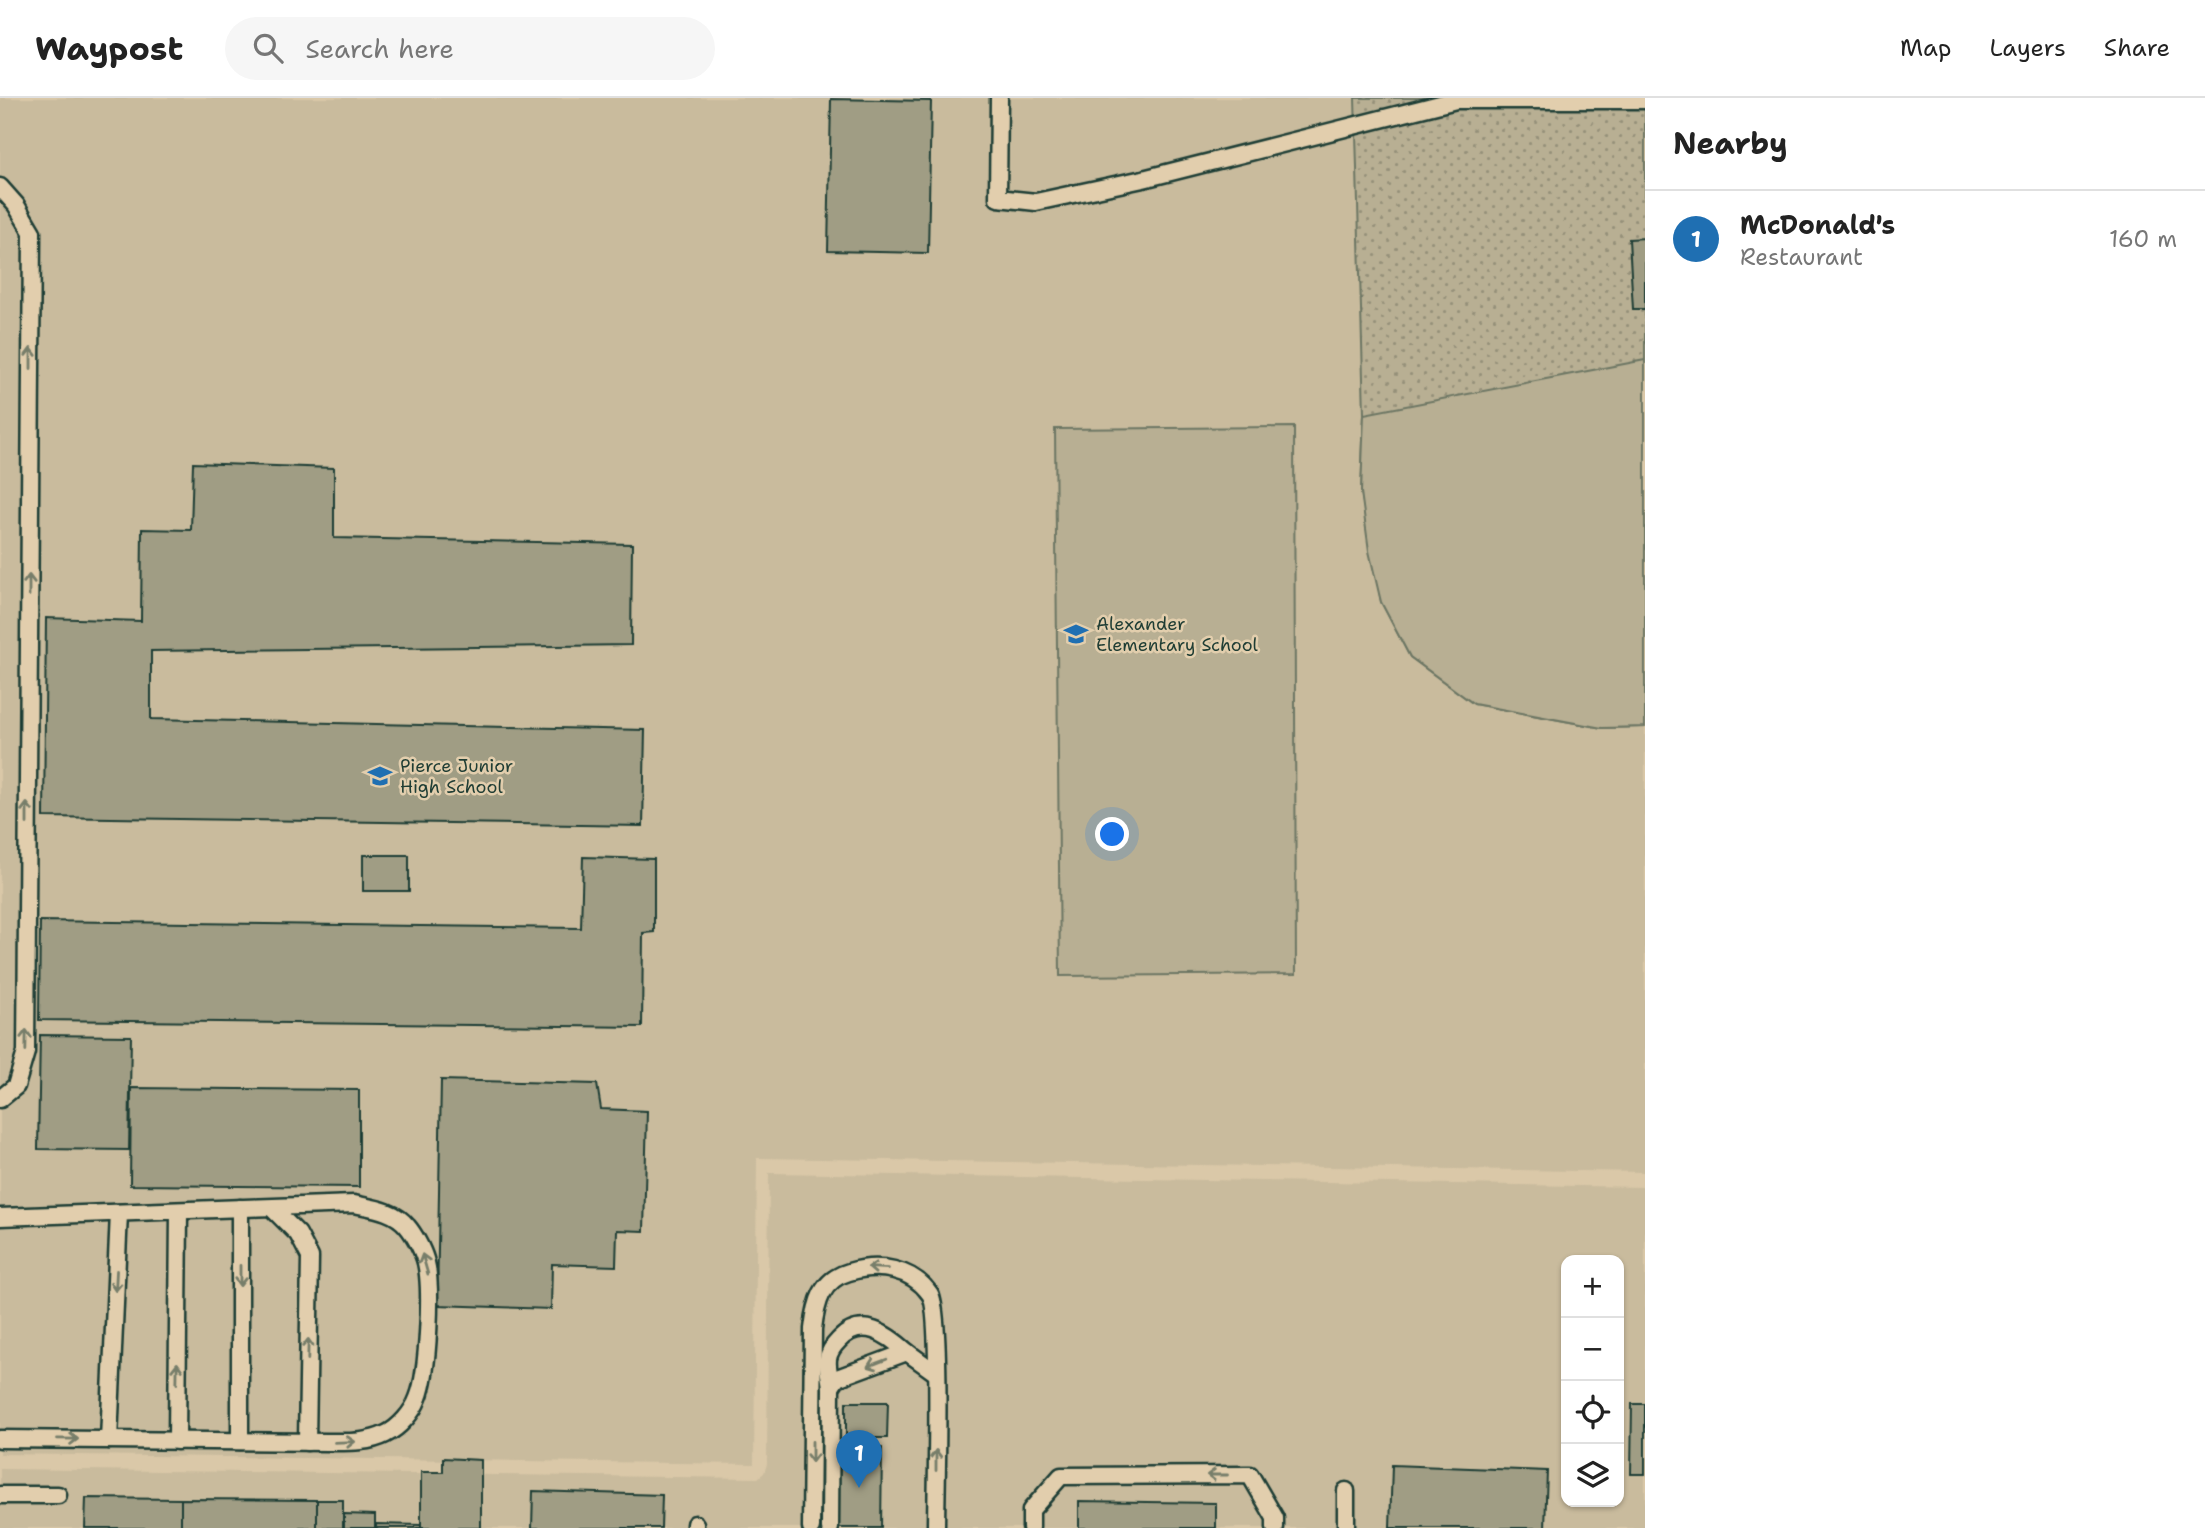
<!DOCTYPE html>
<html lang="en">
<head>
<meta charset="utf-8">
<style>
  body { margin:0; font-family:"Shantell Sans",sans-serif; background:#f6f6f6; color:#222 }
  .controls { position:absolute; right:21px; bottom:21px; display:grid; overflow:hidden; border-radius:14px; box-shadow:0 2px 5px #0004 }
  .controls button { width:63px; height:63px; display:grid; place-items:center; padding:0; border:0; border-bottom:2px solid #e0e0e0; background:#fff; color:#222; font:35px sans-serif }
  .you { position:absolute; left:1113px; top:737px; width:24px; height:24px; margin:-18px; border:5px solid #fff; border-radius:50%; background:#1a73e8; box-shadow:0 0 0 10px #1a73e833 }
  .badge { display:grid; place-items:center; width:46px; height:46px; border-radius:50%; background:#1f6fb2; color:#fff; font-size:23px; font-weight:700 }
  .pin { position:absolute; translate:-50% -58px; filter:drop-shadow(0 2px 4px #0008) }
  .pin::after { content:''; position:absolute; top:37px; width:24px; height:21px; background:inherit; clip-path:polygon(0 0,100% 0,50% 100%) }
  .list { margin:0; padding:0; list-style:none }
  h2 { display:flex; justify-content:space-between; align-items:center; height:91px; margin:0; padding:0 28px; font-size:30px }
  h2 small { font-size:23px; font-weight:400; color:#767676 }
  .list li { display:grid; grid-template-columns:46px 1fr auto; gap:21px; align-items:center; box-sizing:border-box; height:98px; padding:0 28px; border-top:2px solid #e0e0e0 }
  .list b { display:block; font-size:26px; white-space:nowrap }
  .list p { margin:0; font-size:23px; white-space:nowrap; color:#767676 }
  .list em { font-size:23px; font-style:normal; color:#767676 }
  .icon { flex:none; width:38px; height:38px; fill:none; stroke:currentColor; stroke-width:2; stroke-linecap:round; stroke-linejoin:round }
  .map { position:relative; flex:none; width:1645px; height:1430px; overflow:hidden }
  header { display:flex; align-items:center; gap:42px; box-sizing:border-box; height:98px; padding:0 35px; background:#fff; border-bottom:2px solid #e0e0e0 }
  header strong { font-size:33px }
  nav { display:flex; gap:38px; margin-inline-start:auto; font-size:24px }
  .search { width:490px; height:63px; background:#f6f6f6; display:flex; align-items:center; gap:18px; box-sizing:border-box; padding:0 24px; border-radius:38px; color:#767676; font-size:26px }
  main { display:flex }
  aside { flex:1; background:#fff }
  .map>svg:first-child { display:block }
</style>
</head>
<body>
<header>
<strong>Waypost</strong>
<div class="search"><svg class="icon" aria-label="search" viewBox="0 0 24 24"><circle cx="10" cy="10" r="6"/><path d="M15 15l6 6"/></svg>Search here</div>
<nav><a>Map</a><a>Layers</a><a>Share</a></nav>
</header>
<main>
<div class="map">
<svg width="1645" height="1430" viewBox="0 0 1645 1430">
  <defs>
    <pattern id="grass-dots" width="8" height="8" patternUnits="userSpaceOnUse" patternTransform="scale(1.75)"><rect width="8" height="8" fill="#b8af93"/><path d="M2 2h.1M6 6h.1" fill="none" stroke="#959079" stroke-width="1.8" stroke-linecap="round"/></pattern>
  </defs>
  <rect width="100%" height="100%" fill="#dac8a8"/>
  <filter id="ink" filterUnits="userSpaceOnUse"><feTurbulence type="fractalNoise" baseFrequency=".0143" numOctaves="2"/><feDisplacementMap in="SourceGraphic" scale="14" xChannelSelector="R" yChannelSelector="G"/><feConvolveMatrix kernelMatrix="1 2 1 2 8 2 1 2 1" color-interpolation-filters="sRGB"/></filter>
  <g filter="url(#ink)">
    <g fill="#c9bb9d" fill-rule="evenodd">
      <polygon points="0,0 1355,0 1364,316 1361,394 1474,606 1602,630 1645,629 1645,1074 757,1060 754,1366 0,1356"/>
      <path d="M769,1075L1645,1089V1430H0V1371L758,1380L764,1375L767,1366ZM1566,1162H1619V1404H1566Z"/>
    </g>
    <polygon fill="url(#grass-dots)" stroke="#6c7664" stroke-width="2" points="1355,0 1645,0 1645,629 1602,630 1474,606 1410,559 1381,504 1361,394 1364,316"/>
    <g fill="#b8af93" stroke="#6c7664" stroke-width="2">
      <polygon points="1645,262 1645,629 1602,630 1474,606 1410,559 1381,504 1369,453 1361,394 1364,316"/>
      <polygon points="1294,329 1296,876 1060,878 1055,331"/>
    </g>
    <g fill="#a09d84" stroke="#1f3d34" stroke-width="2">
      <polygon points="831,1 931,3 928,155 828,153"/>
      <polygon points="1645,140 1645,211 1633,211 1629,141"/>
      <polygon points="193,365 334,370 334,440 632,446 631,547 151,553 151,621 645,632 643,728 44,719 46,520 141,523 142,431 191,432"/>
      <rect x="363" y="757" width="46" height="36"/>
      <polygon points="583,759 654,761 654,834 643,835 642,929 39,922 40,823 581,830"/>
      <polygon points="40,937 131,938 129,1052 38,1051"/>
      <polygon points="441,982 597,986 601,1011 647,1013 644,1133 617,1132 616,1168 552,1166 551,1211 437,1207"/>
      <polygon points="131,990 359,992 359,1089 130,1087"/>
      <polygon points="846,1304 888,1304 887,1340 846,1340"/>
      <polygon points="1632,1306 1645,1306 1645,1376 1631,1376"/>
      <polygon points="836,1350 882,1350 881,1430 836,1430"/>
      <polygon points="443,1360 481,1362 481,1430 421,1430 421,1374 443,1374"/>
      <polygon points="1392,1367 1547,1373 1545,1430 1390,1430"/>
      <polygon points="533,1393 662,1397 661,1430 532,1430"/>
      <polygon points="86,1400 181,1401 181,1430 85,1430"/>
      <polygon points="181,1401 317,1402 317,1430 181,1430"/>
      <rect x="317" y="1402" width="26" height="28"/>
      <polygon points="1079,1403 1216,1405 1216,1430 1079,1430"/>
      <polygon points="344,1416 375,1417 375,1430 344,1430"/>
      <polygon points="376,1426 421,1427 421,1430 376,1430"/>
    </g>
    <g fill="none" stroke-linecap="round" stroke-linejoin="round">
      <g stroke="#1f3d34" stroke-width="21">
        <g id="lane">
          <polyline points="999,0 998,100 1036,104 1143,81 1456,2 1645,2"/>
          <polyline points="0,89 16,107 32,134 26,954 16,988 0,1001"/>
          <polyline points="240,1110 240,1343"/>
          <polyline points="272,1110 298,1136 310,1159 307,1344"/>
          <path d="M0,1119L354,1106C372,1110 394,1112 407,1128C414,1136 422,1151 425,1161C433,1186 428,1276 418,1300C413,1314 399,1330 386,1336C368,1345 348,1344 328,1344L0,1341"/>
          <path d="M831,1289C830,1280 827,1269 828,1261C829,1253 834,1247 839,1242C862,1218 887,1236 907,1254"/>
          <polyline points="109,1342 119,1115"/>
          <polyline points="177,1343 179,1113"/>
          <polyline points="0,1397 58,1397"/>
          <polyline points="695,1430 695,1426"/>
          <path d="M811,1430L813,1231C816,1205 821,1182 849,1174C878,1165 912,1170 930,1196C942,1214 936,1396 936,1430"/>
          <polyline points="830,1430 831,1289 837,1280 907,1254 936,1275"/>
          <polyline points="1031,1430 1031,1412 1061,1378 1250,1377 1275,1420 1275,1430"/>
          <polyline points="1346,1430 1346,1393"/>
        </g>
      </g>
      <use href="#lane" stroke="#e2cead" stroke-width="16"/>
    </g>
    <defs><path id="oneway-shaft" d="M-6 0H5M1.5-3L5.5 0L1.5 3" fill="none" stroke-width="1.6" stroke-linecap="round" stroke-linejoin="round" transform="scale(1.75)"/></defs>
    <g stroke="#777e6a">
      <use href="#oneway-shaft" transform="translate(31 260) rotate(-90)"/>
      <use href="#oneway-shaft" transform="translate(29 487) rotate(-90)"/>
      <use href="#oneway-shaft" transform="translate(27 715) rotate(-90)"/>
      <use href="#oneway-shaft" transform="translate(26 942) rotate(-89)"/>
      <use href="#oneway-shaft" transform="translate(425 1166) rotate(-106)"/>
      <use href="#oneway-shaft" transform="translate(878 1170) rotate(-177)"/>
      <use href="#oneway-shaft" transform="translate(240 1178) rotate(90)"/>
      <use href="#oneway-shaft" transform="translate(116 1183) rotate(93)"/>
      <use href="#oneway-shaft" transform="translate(308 1251) rotate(-89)"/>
      <use href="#oneway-shaft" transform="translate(877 1265) rotate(159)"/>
      <use href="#oneway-shaft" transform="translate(177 1275) rotate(-89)"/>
      <use href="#oneway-shaft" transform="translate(68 1341) rotate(1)"/>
      <use href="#oneway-shaft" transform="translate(345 1344) rotate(-2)"/>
      <use href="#oneway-shaft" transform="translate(812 1354) rotate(90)"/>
      <use href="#oneway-shaft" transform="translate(936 1362) rotate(-90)"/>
      <use href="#oneway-shaft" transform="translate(1217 1377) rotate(180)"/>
    </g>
  </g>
  <defs>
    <g id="school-bare" transform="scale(1.89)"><path d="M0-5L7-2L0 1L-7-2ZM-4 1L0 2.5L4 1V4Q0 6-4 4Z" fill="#1f6fb2" stroke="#e2cead" stroke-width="2.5" paint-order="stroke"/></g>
  </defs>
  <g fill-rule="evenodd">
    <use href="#school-bare" x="1076" y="536"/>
    <use href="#school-bare" x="380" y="678"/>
  </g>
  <g text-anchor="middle" stroke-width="5" stroke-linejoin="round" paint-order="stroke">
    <g font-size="18" fill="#1f3d34" stroke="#e2cead" text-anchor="start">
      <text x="1096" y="532">Alexander<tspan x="1096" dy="21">Elementary School</tspan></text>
      <text x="400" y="674">Pierce Junior<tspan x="400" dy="21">High School</tspan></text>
    </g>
  </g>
</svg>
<div class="controls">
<button>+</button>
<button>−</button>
<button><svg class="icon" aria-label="locate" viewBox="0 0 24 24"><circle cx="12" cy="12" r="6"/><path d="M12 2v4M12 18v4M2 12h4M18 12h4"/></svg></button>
<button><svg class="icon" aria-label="layers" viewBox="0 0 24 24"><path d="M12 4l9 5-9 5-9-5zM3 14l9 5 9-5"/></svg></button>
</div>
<div class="you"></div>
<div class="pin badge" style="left:859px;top:1390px">1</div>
</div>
<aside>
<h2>Nearby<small></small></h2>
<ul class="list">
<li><span class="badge">1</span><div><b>McDonald's</b><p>Restaurant</p></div><em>160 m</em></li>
</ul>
</aside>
</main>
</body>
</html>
